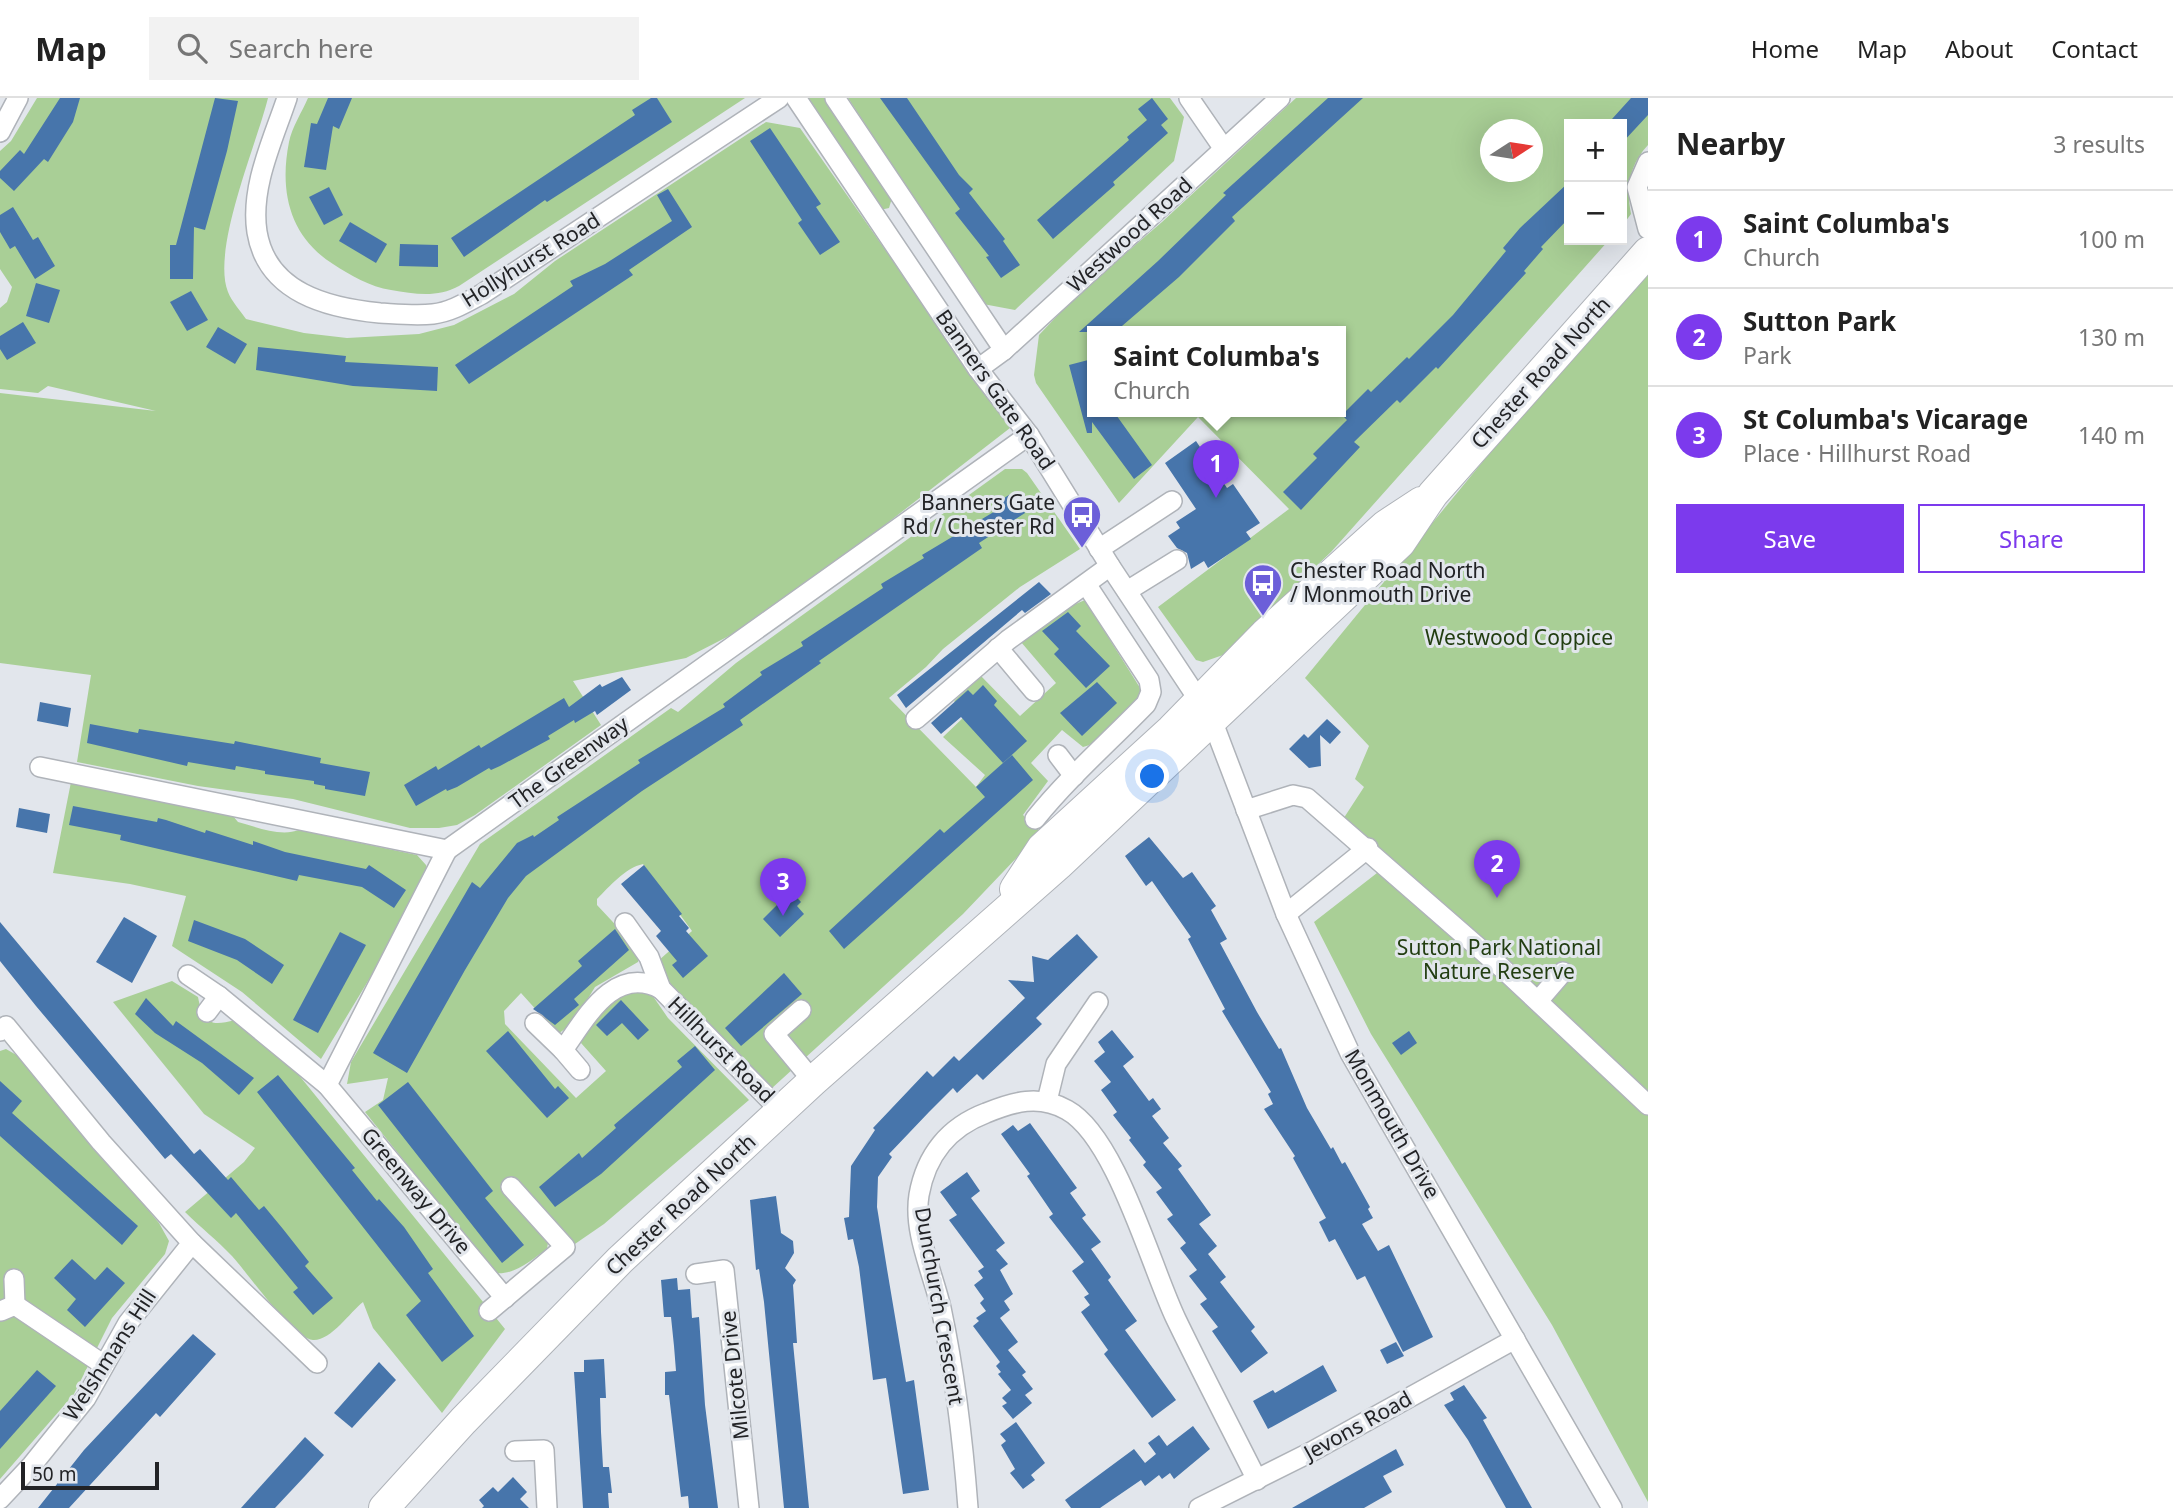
<!DOCTYPE html>
<html lang="en">
<head>
<meta charset="utf-8">
<style>
  body { margin:0; font-family:"Noto Sans",sans-serif; background:#f2f2f2; color:#222 }
  .controls { position:absolute; right:21px; top:21px; display:grid; overflow:hidden; border-radius:0px; box-shadow:0 7px 28px #0002 }
  .controls button { width:63px; height:63px; display:grid; place-items:center; padding:0; border:0; border-bottom:2px solid #e0e0e0; background:#fff; color:#222; font:35px sans-serif }
  .compass { position:absolute; left:1480px; top:21px; width:63px; height:63px; border-radius:50%; background:#fff; box-shadow:0 7px 28px #0002; rotate:78deg }
  .scale { position:absolute; left:21px; bottom:18px; width:138px; box-sizing:border-box; padding-left:7px; border:4px solid #222326; border-top:0; font-size:19px; line-height:24px; white-space:nowrap; color:#222326; -webkit-text-stroke:5px #e2e6ec; paint-order:stroke }
  .you { position:absolute; left:1153px; top:679px; width:24px; height:24px; margin:-18px; border:5px solid #fff; border-radius:50%; background:#1a73e8; box-shadow:0 0 0 10px #1a73e833 }
  .badge { display:grid; place-items:center; width:46px; height:46px; border-radius:50%; background:#7c3aed; color:#fff; font-size:23px; font-weight:700 }
  .pin { position:absolute; translate:-50% -58px; filter:drop-shadow(0 2px 4px #0008) }
  .pin::after { content:''; position:absolute; top:37px; width:24px; height:21px; background:inherit; clip-path:polygon(0 0,100% 0,50% 100%) }
  .popup { position:absolute; left:1087px; top:228px; width:259px; height:91px; box-sizing:border-box; display:grid; place-content:center; border-radius:0px; background:#fff; filter:drop-shadow(0 2px 5px #0005); font-size:23px; white-space:nowrap; color:#767676 }
  .popup b { font-size:26px; color:#222 }
  .popup::after { content:''; position:absolute; left:50%; top:100%; margin-left:-14px; border:14px solid transparent; border-top-color:#fff }
  .list { margin:0; padding:0; list-style:none }
  h2 { display:flex; justify-content:space-between; align-items:center; height:91px; margin:0; padding:0 28px; font-size:30px }
  h2 small { font-size:23px; font-weight:400; color:#767676 }
  .list li { display:grid; grid-template-columns:46px 1fr auto; gap:21px; align-items:center; box-sizing:border-box; height:98px; padding:0 28px; border-top:2px solid #e0e0e0 }
  .list b { display:block; font-size:26px; white-space:nowrap }
  .list p { margin:0; font-size:23px; white-space:nowrap; color:#767676 }
  .list em { font-size:23px; font-style:normal; color:#767676 }
  .actions { display:flex; gap:14px; padding:21px 28px }
  .actions a { flex:1; padding:16px 0; border:2px solid #7c3aed; border-radius:0px; text-align:center; font-size:24px; color:#7c3aed }
  .actions .main { background:#7c3aed; color:#fff }
  .icon { flex:none; width:38px; height:38px; fill:none; stroke:currentColor; stroke-width:2; stroke-linecap:round; stroke-linejoin:round }
  .map { position:relative; flex:none; width:1648px; height:1410px; overflow:hidden }
  header { display:flex; align-items:center; gap:42px; box-sizing:border-box; height:98px; padding:0 35px; background:#fff; border-bottom:2px solid #e0e0e0 }
  header strong { font-size:33px }
  nav { display:flex; gap:38px; margin-inline-start:auto; font-size:24px }
  .search { width:490px; height:63px; background:#f2f2f2; display:flex; align-items:center; gap:18px; box-sizing:border-box; padding:0 24px; border-radius:0px; color:#767676; font-size:26px }
  main { display:flex }
  aside { flex:1; background:#fff }
  .map>svg:first-child { display:block }
</style>
</head>
<body>
<header>
<strong>Map</strong>
<div class="search"><svg class="icon" aria-label="search" viewBox="0 0 24 24"><circle cx="10" cy="10" r="6"/><path d="M15 15l6 6"/></svg>Search here</div>
<nav><a>Home</a><a>Map</a><a>About</a><a>Contact</a></nav>
</header>
<main>
<div class="map">
<svg width="1648" height="1410" viewBox="0 0 1648 1410">
  <rect width="100%" height="100%" fill="#e2e6ec"/>
  <g fill="#a9cf96" fill-rule="evenodd">
    <path d="M37,0H268C257,45 211,152 228,194C232,204 240,212 246,221L304,235L347,240L419,236L454,227L514,196L555,163L766,24L800,30L1010,330L766,519L686,560L573,583L601,627L475,717L457,727L439,730H410L293,701L198,688L77,664L91,577L0,565V295L156,313L48,288L38,295L0,291V210L7,204L12,189L0,171V53L11,43Z"/>
    <path d="M308,0H745L459,188C437,200 415,196 391,192C370,189 350,177 333,166C290,139 279,94 289,44C292,29 302,14 308,0Z"/>
    <polygon points="806,0 825,0 892,100 889,110 880,112"/>
    <polygon points="848,0 1170,0 1184,19 1174,63 1015,212 983,206"/>
    <path d="M1296,0H1648V47C1629,67 1626,90 1631,116L1622,128V26H1569V142H1609L1331,454L1223,557L1203,564L1196,562L1158,509L1289,411L1198,319L1119,405L1036,285L1034,277L1039,237L1076,198L1162,124ZM1490,32H1532V74H1490ZM1092,234H1340V314H1092Z"/>
    <polygon points="1648,173 1648,1404 1552,1227 1371,936 1314,824 1377,775 1336,732 1364,689 1355,681 1369,648 1305,580 1549,283"/>
    <path d="M1005,371H1022L1027,375L1080,451L1020,489L943,551L926,569L889,600L976,689L985,677L943,639L966,617L954,603L981,578L1020,618L1056,585L1021,544L1052,516L1085,502L1142,593C1136,617 1106,643 1083,649L1062,632L1031,665L1048,683L1023,717L1041,734L963,816L771,991L672,891L658,863L692,833L643,766C625,770 610,788 597,801V807L640,853L638,864L595,889L573,925L558,936L521,895L504,913L505,926L576,1000L606,973L581,945L582,940L616,896L648,891L668,920L749,1002L604,1126L572,1148L549,1138L547,1151C531,1162 514,1178 494,1175L365,1014L383,1002L388,980L347,986L351,964L480,746L671,610L678,614L736,565Z"/>
    <path d="M71,684L233,718L238,724C257,729 280,739 299,732L417,757L426,767L429,782L321,961L242,894L172,848L186,798L130,786L53,775Z"/>
    <path d="M172,883L198,899C203,925 210,929 235,922L285,960L505,1231L442,1315L373,1230L363,1204C350,1214 331,1243 313,1242C293,1241 247,1174 232,1158C217,1142 200,1129 185,1114L244,1064L255,1050L204,1016L113,904Z"/>
    <polygon points="6,951 20,959 159,1125 169,1143 165,1156 112,1220 74,1296 0,1381 0,953"/>
  </g>
  <g fill="#4775ab">
    <polygon points="60,0 80,0 73,24 48,64 44,61 14,93 0,80 0,73 20,52 24,56"/>
    <polygon points="215,0 238,3 227,53 205,132 194,129 193,181 170,181 170,147 176,147"/>
    <polygon points="328,0 352,0 339,31 333,28 326,72 304,69 311,25 317,26"/>
    <polygon points="651,0 657,0 672,24 547,104 545,102 464,159 451,140 635,17 632,12"/>
    <polygon points="880,0 907,0 959,77 973,91 969,95 1005,141 1003,143 1020,167 1001,180 986,159 989,158 955,115 960,111"/>
    <polygon points="1152,0 1168,21 1161,27 1168,35 1113,84 1115,87 1053,141 1037,122 1129,42 1127,39 1147,22 1138,11"/>
    <polygon points="1328,0 1363,0 1232,119 1235,123 1179,179 1115,234 1079,234 1158,163 1226,97 1223,95"/>
    <polygon points="1631,0 1648,0 1648,17 1622,45 1622,26 1612,21"/>
    <polygon points="770,30 821,106 816,109 840,144 820,157 798,125 802,122 750,43"/>
    <polygon points="1569,84 1569,120 1541,149 1543,151 1524,173 1526,175 1438,271 1436,269 1400,305 1397,302 1354,344 1360,349 1301,412 1283,394 1317,360 1313,356 1347,322 1342,317 1368,291 1371,294 1407,259 1409,261 1453,217 1506,153 1503,150 1520,130"/>
    <polygon points="329,89 343,117 324,127 309,99"/>
    <polygon points="668,91 692,129 629,172 633,177 469,286 455,267 573,188 570,183 605,166 672,123 657,97"/>
    <polygon points="13,109 33,142 38,139 55,168 35,181 15,148 10,151 0,134 0,117"/>
    <polygon points="350,124 387,146 376,165 339,143"/>
    <polygon points="400,146 438,147 438,169 399,168"/>
    <polygon points="36,185 60,192 49,225 26,218"/>
    <polygon points="191,193 208,222 187,233 170,204"/>
    <polygon points="23,224 36,245 7,262 0,251 0,238"/>
    <polygon points="218,229 247,246 235,266 206,249"/>
    <polygon points="258,249 346,258 345,264 438,269 437,293 353,288 256,272"/>
    <polygon points="1092,261 1092,314 1114,314 1152,367 1134,381 1092,324 1092,335 1087,335 1069,267"/>
    <polygon points="1196,343 1227,390 1233,386 1260,425 1246,434 1251,441 1208,470 1204,463 1191,471 1187,455 1177,450 1168,438 1180,430 1176,424 1196,411 1165,365"/>
    <polygon points="1012,395 1025,415 979,445 982,450 819,563 821,565 740,622 743,627 642,693 526,778 508,800 465,872 407,975 373,955 472,784 480,790 517,745 533,737 534,739 559,722 557,719 640,665 638,662 725,609 723,606 762,577 760,574 803,548 801,544 883,490 881,486 924,460 922,457 997,412 993,407"/>
    <polygon points="1039,484 1051,496 1025,515 1022,512 906,610 897,597"/>
    <polygon points="1068,514 1081,528 1076,533 1110,568 1086,590 1054,556 1059,551 1042,533"/>
    <polygon points="622,579 631,592 597,617 595,613 575,625 574,622 548,638 550,641 500,668 491,672 489,670 457,689 447,693 446,691 416,708 404,687 436,668 438,672 479,647 481,650 564,600 569,609 600,586 602,589"/>
    <polygon points="1097,584 1117,605 1082,638 1060,615"/>
    <polygon points="983,587 997,603 994,607 1027,643 1003,665 961,619 941,636 931,625 968,592 973,597"/>
    <polygon points="40,604 71,610 68,629 37,623"/>
    <polygon points="1327,621 1341,634 1330,646 1320,637 1321,668 1309,670 1289,651 1304,636 1308,640"/>
    <polygon points="90,626 138,635 139,631 234,646 235,643 321,660 320,665 370,674 365,698 325,691 325,688 314,686 314,683 265,676 265,673 236,668 235,672 188,664 187,668 87,645"/>
    <polygon points="1012,657 1033,682 844,851 829,833 940,731 944,735 985,699 976,689"/>
    <polygon points="73,708 157,724 158,720 166,722 205,735 206,732 253,747 253,743 285,754 366,771 369,767 406,792 394,810 362,789 299,777 297,783 120,742 121,737 69,727"/>
    <polygon points="19,710 50,716 47,735 16,729"/>
    <polygon points="1149,739 1183,780 1192,774 1216,808 1211,812 1227,841 1220,845 1257,914 1279,951 1281,950 1307,1010 1331,1051 1333,1049 1342,1066 1345,1064 1370,1109 1368,1111 1373,1120 1362,1126 1378,1153 1389,1147 1433,1239 1403,1254 1365,1178 1357,1182 1335,1141 1329,1144 1319,1124 1326,1120 1293,1060 1295,1058 1264,1011 1273,1006 1268,996 1271,994 1222,913 1225,911 1188,841 1191,839 1152,783 1146,788 1125,758"/>
    <polygon points="644,767 682,816 679,818 689,830 686,833 708,858 683,880 672,867 677,863 656,838 661,833 621,786"/>
    <polygon points="791,793 801,804 797,808 804,816 780,839 763,821"/>
    <polygon points="124,819 157,838 132,885 96,864"/>
    <polygon points="194,822 245,841 284,867 272,886 237,862 188,843"/>
    <polygon points="0,824 194,1056 200,1051 228,1082 231,1079 259,1112 264,1108 283,1131 309,1164 305,1168 333,1200 313,1217 293,1194 298,1190 236,1115 231,1120 171,1056 165,1061 36,908 0,863"/>
    <polygon points="615,831 629,852 574,901 579,907 555,927 536,913 533,911 582,868 578,863"/>
    <polygon points="340,834 366,847 318,935 293,922"/>
    <polygon points="1077,836 1098,859 1036,920 1042,926 983,982 977,976 957,995 953,990 929,1014 889,1056 892,1059 878,1079 877,1109 887,1171 906,1284 914,1282 929,1392 903,1396 886,1280 873,1282 859,1169 853,1141 848,1142 844,1120 849,1119 851,1068 875,1032 873,1030 927,973 933,979 954,958 959,963 1025,900 1008,882 1034,884 1032,858 1048,862"/>
    <polygon points="784,875 802,896 741,948 725,930"/>
    <polygon points="146,900 173,928 176,923 254,980 239,997 202,965 155,935 135,916"/>
    <polygon points="621,902 649,932 638,942 622,925 607,938 596,927"/>
    <polygon points="1112,932 1134,959 1123,968 1149,1003 1153,1000 1161,1011 1152,1018 1169,1040 1163,1045 1182,1068 1178,1071 1211,1117 1199,1126 1217,1148 1208,1156 1226,1179 1220,1184 1255,1229 1251,1233 1268,1255 1241,1275 1212,1233 1218,1229 1200,1206 1207,1201 1189,1178 1197,1172 1180,1150 1186,1145 1167,1121 1173,1117 1156,1094 1162,1090 1143,1067 1146,1064 1129,1042 1131,1040 1113,1017 1117,1014 1101,992 1111,984 1094,963 1105,954 1098,944"/>
    <polygon points="508,933 555,991 558,988 569,1000 547,1020 486,953"/>
    <polygon points="1409,933 1417,945 1401,957 1392,945"/>
    <polygon points="695,948 715,972 601,1076 555,1109 539,1089 579,1055 582,1060 616,1030 614,1027 682,969 677,963"/>
    <polygon points="278,977 355,1070 352,1072 377,1103 379,1101 404,1129 433,1171 428,1175 474,1238 442,1264 406,1217 421,1203 257,994"/>
    <polygon points="0,983 22,1003 12,1015 138,1128 122,1147 0,1038"/>
    <polygon points="408,984 493,1093 485,1100 524,1147 502,1165 378,1007"/>
    <polygon points="1030,1025 1077,1090 1070,1095 1086,1117 1082,1120 1101,1144 1091,1151 1111,1179 1108,1182 1137,1223 1125,1232 1176,1302 1152,1320 1104,1256 1108,1252 1081,1214 1090,1207 1084,1199 1089,1196 1072,1173 1084,1164 1049,1119 1053,1116 1027,1078 1030,1076 1001,1036 1013,1027 1018,1033"/>
    <polygon points="967,1074 980,1093 971,1100 1005,1145 996,1152 1008,1166 1000,1172 1013,1196 1004,1203 1010,1212 1000,1220 1018,1244 1008,1252 1026,1274 1022,1277 1033,1291 1025,1297 1032,1305 1013,1321 1002,1308 1007,1305 1002,1300 1011,1292 998,1276 1001,1274 996,1268 1000,1264 973,1228 979,1223 976,1220 986,1213 980,1205 984,1201 974,1187 983,1180 978,1173 984,1169 949,1122 957,1117 940,1094"/>
    <polygon points="776,1098 781,1135 793,1143 794,1155 785,1170 796,1182 793,1187 797,1245 793,1245 809,1410 784,1410 764,1204 759,1171 756,1172 750,1102"/>
    <polygon points="72,1161 95,1182 107,1169 125,1185 85,1229 67,1212 76,1201 54,1180"/>
    <polygon points="677,1180 678,1192 690,1191 692,1220 699,1219 705,1307 718,1410 689,1410 688,1398 681,1399 669,1297 665,1297 665,1274 676,1273 674,1248 671,1219 664,1219 661,1182"/>
    <polygon points="193,1236 216,1256 160,1319 156,1315 69,1410 38,1410 84,1352"/>
    <polygon points="1396,1244 1404,1258 1387,1266 1380,1252"/>
    <polygon points="604,1261 606,1300 600,1300 601,1334 603,1369 609,1369 612,1395 608,1395 609,1410 583,1410 574,1274 584,1274 584,1262"/>
    <polygon points="379,1264 396,1282 352,1330 334,1315"/>
    <polygon points="1323,1267 1337,1293 1268,1331 1253,1303 1273,1292 1275,1295"/>
    <polygon points="37,1272 56,1288 0,1351 0,1313"/>
    <polygon points="1464,1287 1487,1320 1483,1322 1532,1410 1506,1410 1468,1342 1444,1307 1454,1302 1450,1295"/>
    <polygon points="1016,1324 1045,1365 1031,1377 1035,1382 1023,1391 1010,1375 1015,1371 1001,1347 1006,1343 1000,1336"/>
    <polygon points="1193,1328 1210,1351 1174,1381 1170,1375 1162,1381 1159,1377 1145,1388 1141,1382 1100,1410 1071,1410 1065,1402 1134,1351 1145,1365 1156,1356 1148,1345 1159,1337 1167,1348"/>
    <polygon points="305,1339 324,1357 305,1378 275,1410 241,1410"/>
    <polygon points="1396,1351 1404,1367 1383,1378 1392,1394 1364,1410 1292,1410"/>
    <polygon points="513,1379 527,1394 520,1401 529,1410 482,1410 484,1408 479,1402 493,1389 498,1394"/>
  </g>
  <g fill="none" stroke-linecap="round" stroke-linejoin="round">
    <g stroke="#afb3b9" stroke-width="22">
      <g id="minor">
        <path d="M287,0C273,42 250,89 257,134C267,195 328,210 380,215C397,216 416,218 433,216C451,214 467,204 482,196L779,0"/>
        <polyline points="796,0 978,271 1029,337 1110,468 1212,622 1286,816 1350,955 1612,1410"/>
        <polyline points="835,0 1004,252"/>
        <polyline points="1189,0 1224,51"/>
        <polyline points="0,34 18,0"/>
        <polyline points="1648,64 1637,89 1648,131"/>
        <polyline points="978,271 1004,252 1280,0"/>
        <polyline points="1099,451 1172,403"/>
        <polyline points="1127,493 1177,462"/>
        <polyline points="998,550 1034,593"/>
        <polyline points="916,621 1008,542 1110,468"/>
        <polyline points="1058,657 1074,678"/>
        <polyline points="40,669 447,752 1029,337"/>
        <polyline points="1246,712 1293,697 1307,700 1502,870 1648,1007"/>
        <path d="M1035,721C1069,679 1109,644 1146,606L1151,594L1149,582L1086,486"/>
        <polyline points="1286,816 1368,750"/>
        <polyline points="625,825 649,859 661,891 781,1013"/>
        <polyline points="188,877 219,898 207,914"/>
        <polyline points="219,898 327,987 447,752"/>
        <polyline points="1538,903 1563,874"/>
        <polyline points="801,912 774,936 813,983"/>
        <polyline points="535,925 563,952"/>
        <polyline points="0,933 6,928 101,1044 192,1145 128,1225 86,1300 32,1367 0,1401"/>
        <path d="M580,972L563,952C586,920 614,866 661,891"/>
        <polyline points="327,987 505,1200"/>
        <polyline points="1047,1003 1056,966 1098,904"/>
        <polyline points="192,1145 317,1265"/>
        <polyline points="696,1176 724,1172 749,1410"/>
        <polyline points="14,1181 15,1207"/>
        <polyline points="1,1213 15,1207 104,1267"/>
        <polyline points="489,1213 565,1149 511,1089"/>
        <polyline points="515,1353 544,1352 547,1410"/>
        <path d="M968,1410C963,1343 955,1276 941,1210C933,1175 913,1134 919,1097C926,1057 949,1029 986,1015C1013,1004 1039,996 1067,1012C1116,1039 1151,1169 1176,1221C1202,1275 1230,1328 1257,1382"/>
        <polyline points="1199,1410 1311,1354 1515,1241"/>
      </g>
    </g>
    <g stroke="#afb3b9" stroke-width="32">
      <g id="highway">
        <polyline points="1015,791 1042,750 1171,632 1265,536 1386,427 1421,404"/>
        <polyline points="384,1410 463,1323 620,1162 813,983 1058,767 1400,445 1433,396 1648,154"/>
      </g>
    </g>
    <use href="#minor" stroke="#fff" stroke-width="19"/>
    <use href="#highway" stroke="#fff" stroke-width="30"/>
  </g>
  <defs>
    <g id="bus-pin" transform="scale(2.0125)"><path d="M0 17L-7.5 6A9.5 9.5 0 1 1 7.5 6Z" fill="#6c5fd9" stroke="#e2e6ec"/><path d="M-5-6H5V4H4V6H2V4H-2V6H-4V4H-5ZM-3.5-4V0h7V-4ZM-3.5 1.2v1.5H-2V1.2ZM2 1.2v1.5H3.5V1.2Z" fill="#fff"/></g>
  </defs>
  <g fill-rule="evenodd">
    <use href="#bus-pin" x="1082" y="417"/>
    <use href="#bus-pin" x="1263" y="485"/>
  </g>
  <g text-anchor="middle" stroke-width="6" stroke-linejoin="round" paint-order="stroke">
    <g font-size="21" fill="#222326" stroke="#e2e6ec">
      <text transform="translate(1130 137) rotate(-42)" y="7">Westwood Road</text>
      <text transform="translate(531 162) rotate(-32)" y="7">Hollyhurst Road</text>
      <text transform="translate(1541 275) rotate(-48)" y="7">Chester Road North</text>
      <text transform="translate(995 292) rotate(55)" y="7">Banners Gate Road</text>
      <text transform="translate(569 665) rotate(-36)" y="7">The Greenway</text>
      <text transform="translate(721 952) rotate(45)" y="7">Hillhurst Road</text>
      <text transform="translate(1392 1026) rotate(60)" y="7">Monmouth Drive</text>
      <text transform="translate(416 1093) rotate(50)" y="7">Greenway Drive</text>
      <text transform="translate(681 1107) rotate(-43)" y="7">Chester Road North</text>
      <text transform="translate(939 1208) rotate(80)" y="7">Dunchurch Crescent</text>
      <text transform="translate(110 1257) rotate(-57)" y="7">Welshmans Hill</text>
      <text transform="translate(735 1277) rotate(-96)" y="7">Milcote Drive</text>
      <text transform="translate(1358 1328) rotate(-29)" y="7">Jevons Road</text>
    </g>
    <g font-size="21" fill="#222326" stroke="#e2e6ec" text-anchor="end">
      <text x="1055" y="412">Banners Gate<tspan x="1055" dy="24">Rd / Chester Rd</tspan></text>
      <text x="1290" y="480" text-anchor="start">Chester Road North<tspan x="1290" dy="24">/ Monmouth Drive</tspan></text>
    </g>
    <g font-size="21" fill="#223e11" stroke="#e2e6ec">
      <text x="1519" y="547">Westwood Coppice</text>
      <text x="1499" y="857">Sutton Park National<tspan x="1499" dy="24">Nature Reserve</tspan></text>
    </g>
  </g>
</svg>
<div class="controls">
<button>+</button>
<button>−</button>
</div>
<svg class="compass" viewBox="-18 -18 36 36"><path d="M0-13l5 13h-10z" fill="#e53935"/><path d="M0 13l5-13h-10z" fill="#767676"/></svg>
<div class="scale">50 m</div>
<div class="you"></div>
<div class="pin badge" style="left:1216px;top:400px">1</div>
<div class="popup"><b>Saint Columba's</b>Church</div>
<div class="pin badge" style="left:1497px;top:800px">2</div>
<div class="pin badge" style="left:783px;top:818px">3</div>
</div>
<aside>
<h2>Nearby<small>3 results</small></h2>
<ul class="list">
<li><span class="badge">1</span><div><b>Saint Columba's</b><p>Church</p></div><em>100 m</em></li>
<li><span class="badge">2</span><div><b>Sutton Park</b><p>Park</p></div><em>130 m</em></li>
<li><span class="badge">3</span><div><b>St Columba's Vicarage</b><p>Place · Hillhurst Road</p></div><em>140 m</em></li>
</ul>
<div class="actions"><a class="main">Save</a><a>Share</a></div>
</aside>
</main>
</body>
</html>
